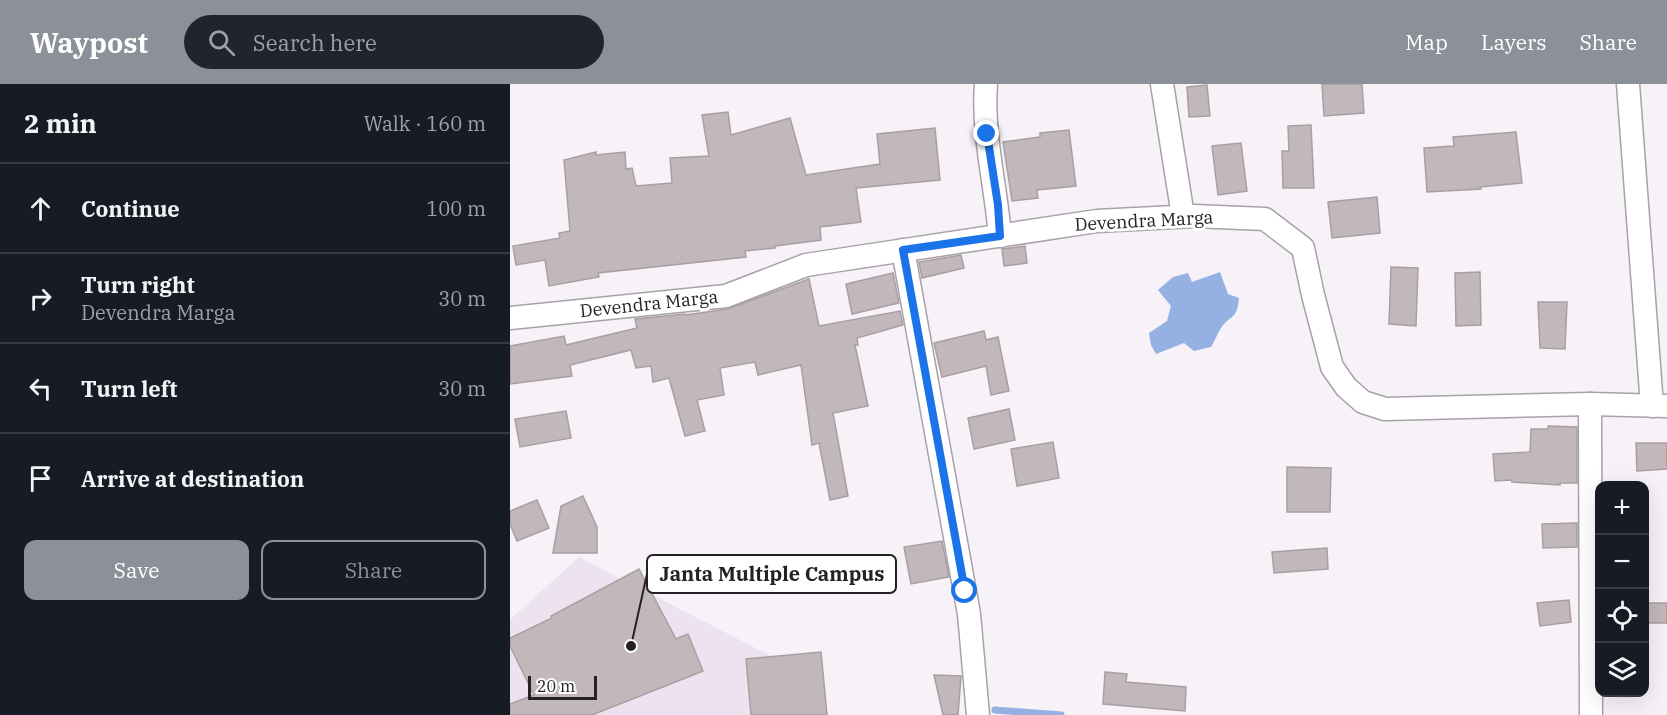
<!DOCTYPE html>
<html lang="en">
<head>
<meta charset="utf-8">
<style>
  body { margin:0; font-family:"IBM Plex Serif",serif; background:#20242c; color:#f1f3f6 }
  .controls { position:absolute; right:18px; bottom:18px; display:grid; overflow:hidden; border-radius:12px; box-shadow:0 6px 24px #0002 }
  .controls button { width:54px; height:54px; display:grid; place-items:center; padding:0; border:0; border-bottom:2px solid #363941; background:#171b24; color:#f1f3f6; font:30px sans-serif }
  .scale { position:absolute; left:18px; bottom:15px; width:69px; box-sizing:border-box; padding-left:6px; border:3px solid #242224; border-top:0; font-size:16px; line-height:21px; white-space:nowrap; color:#242224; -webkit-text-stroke:4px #fff; paint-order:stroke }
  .stop { position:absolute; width:18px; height:18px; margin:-14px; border:4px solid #1a73e8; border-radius:50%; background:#fff }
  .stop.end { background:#1a73e8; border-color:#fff; box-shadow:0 2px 6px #0008 }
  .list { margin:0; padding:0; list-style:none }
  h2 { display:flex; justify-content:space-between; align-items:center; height:78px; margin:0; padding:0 24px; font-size:26px }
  h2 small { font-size:20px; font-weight:400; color:#9ea1a6 }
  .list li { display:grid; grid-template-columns:39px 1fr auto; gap:18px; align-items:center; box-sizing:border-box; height:90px; padding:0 24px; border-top:2px solid #363941 }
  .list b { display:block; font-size:22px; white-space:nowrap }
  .list p { margin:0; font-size:20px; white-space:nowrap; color:#9ea1a6 }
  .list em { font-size:20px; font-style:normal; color:#9ea1a6 }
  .actions { display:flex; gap:12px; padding:18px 24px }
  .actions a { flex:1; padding:14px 0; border:2px solid #8c9099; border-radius:12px; text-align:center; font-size:21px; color:#8c9099 }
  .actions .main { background:#8c9099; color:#fff }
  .icon { flex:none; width:33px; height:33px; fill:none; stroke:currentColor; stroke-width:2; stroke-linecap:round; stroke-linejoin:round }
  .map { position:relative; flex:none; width:1157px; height:631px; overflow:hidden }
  header { display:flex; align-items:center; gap:36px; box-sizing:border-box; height:84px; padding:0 30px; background:#8c9099; color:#fff }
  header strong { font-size:28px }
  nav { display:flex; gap:33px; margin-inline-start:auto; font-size:21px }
  .search { width:420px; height:54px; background:#20242c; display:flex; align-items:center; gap:15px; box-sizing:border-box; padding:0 21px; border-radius:33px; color:#9ea1a6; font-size:22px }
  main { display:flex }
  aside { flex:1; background:#171b24 }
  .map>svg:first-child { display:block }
</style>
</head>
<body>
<header>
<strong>Waypost</strong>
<div class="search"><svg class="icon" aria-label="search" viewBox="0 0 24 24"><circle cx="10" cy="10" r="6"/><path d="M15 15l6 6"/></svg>Search here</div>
<nav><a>Map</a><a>Layers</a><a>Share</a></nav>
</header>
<main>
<aside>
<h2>2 min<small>Walk · 160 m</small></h2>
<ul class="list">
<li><svg class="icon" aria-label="ahead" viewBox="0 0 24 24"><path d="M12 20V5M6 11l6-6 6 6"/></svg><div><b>Continue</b></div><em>100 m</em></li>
<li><svg class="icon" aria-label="right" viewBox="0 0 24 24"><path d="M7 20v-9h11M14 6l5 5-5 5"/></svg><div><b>Turn right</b><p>Devendra Marga</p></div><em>30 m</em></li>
<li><svg class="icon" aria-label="left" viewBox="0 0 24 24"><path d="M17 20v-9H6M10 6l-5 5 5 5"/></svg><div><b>Turn left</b></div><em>30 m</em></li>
<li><svg class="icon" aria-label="arrive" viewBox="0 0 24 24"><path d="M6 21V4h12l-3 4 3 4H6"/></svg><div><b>Arrive at destination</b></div></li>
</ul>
<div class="actions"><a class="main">Save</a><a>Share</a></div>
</aside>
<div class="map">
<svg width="1157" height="631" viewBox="0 0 1157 631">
  <rect width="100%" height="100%" fill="#f7f1f8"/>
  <polygon fill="#ede2ef" points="69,473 294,589 309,631 0,631 0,536"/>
  <path fill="#95b0e3" d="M710,188L718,210L729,214C727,237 720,230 711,244C707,250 705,257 701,263L684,267L674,259L646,270L641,261L639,249L657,237L661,222L648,206L663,193L678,189L682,198Z"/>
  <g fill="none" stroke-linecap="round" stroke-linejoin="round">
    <polyline stroke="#95b0e3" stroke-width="7" points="485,626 551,631"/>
  </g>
  <g fill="#c2b8bc" stroke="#a99fa3" stroke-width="1.5">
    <polygon points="812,0 852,0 854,29 814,32"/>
    <polygon points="697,1 700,32 679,33 677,3"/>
    <polygon points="218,28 221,51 280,34 296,91 370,80 367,50 425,44 430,96 346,104 351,138 310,143 311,156 265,162 265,164 235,167 236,173 88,189 89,193 39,202 35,176 6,181 3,162 50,154 49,149 60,147 54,76 86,68 86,71 115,68 116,85 122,84 126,102 162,99 160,74 199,72 192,31"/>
    <polygon points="801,41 804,104 773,104 772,67 779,67 778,42"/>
    <polygon points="559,46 566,102 527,106 528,114 502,117 493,58 530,53 530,49"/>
    <polygon points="1006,48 1012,99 970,103 971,105 917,108 914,64 944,62 943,53"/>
    <polygon points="731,59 737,107 708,111 702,62"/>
    <polygon points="867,113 870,149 822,154 818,118"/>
    <polygon points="515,162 517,179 494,182 492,165"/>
    <polygon points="451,171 454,184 412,194 409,178"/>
    <polygon points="881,183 908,184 906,242 879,240"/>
    <polygon points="970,188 971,241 946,242 945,189"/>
    <polygon points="383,189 389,219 342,230 336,200"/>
    <polygon points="299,195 309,242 390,227 393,241 347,254 348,261 345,261 358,322 323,329 338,412 320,416 309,359 302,361 291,281 248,291 245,278 210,284 214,311 187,316 195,347 175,352 159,294 143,298 141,282 126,284 121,266 60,281 62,292 0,300 0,262 54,252 56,261 127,244 125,235 175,230 176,231 218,225"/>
    <polygon points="1028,218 1057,218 1055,265 1030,264"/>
    <polygon points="474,247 476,256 488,253 499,307 481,311 476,282 432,293 424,259"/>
    <polygon points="499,325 505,356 464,365 458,334"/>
    <polygon points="56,327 61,354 10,363 5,335"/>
    <polygon points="1038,342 1067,343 1067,399 1050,399 1050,401 1002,398 1001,396 985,397 983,370 1020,368 1021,345 1038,345"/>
    <polygon points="543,358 549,394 507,402 501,365"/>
    <polygon points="1126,359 1157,359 1157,385 1127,387"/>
    <polygon points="777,383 821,384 820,428 777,428"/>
    <polygon points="73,412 87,443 87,469 43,469 51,422"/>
    <polygon points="27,416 39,444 7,457 0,440 0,427"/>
    <polygon points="1067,439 1067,463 1033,464 1032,440"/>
    <polygon points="432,457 439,493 401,500 394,463"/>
    <polygon points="817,464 818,485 764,489 762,468"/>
    <polygon points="129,485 166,555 178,550 193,587 82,631 0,631 0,620 24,611 0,562 0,554 42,534 41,532"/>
    <polygon points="1059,516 1061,538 1030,542 1027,519"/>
    <rect x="1134" y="519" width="23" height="20"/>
    <polygon points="311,568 317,631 241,631 236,575"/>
    <polygon points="595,588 617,590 616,598 676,603 675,627 593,620"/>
    <polygon points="424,591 451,592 448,631 433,631"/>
  </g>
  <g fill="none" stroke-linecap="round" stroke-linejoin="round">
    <g stroke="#a7a1a8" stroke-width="25">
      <g id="minor">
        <path d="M476,0C472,50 486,102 490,152"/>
        <polyline points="652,0 673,132"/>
        <polyline points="1118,0 1142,322"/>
        <polyline points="393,166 459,530 468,631"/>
        <polyline points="0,234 216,212 296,181 587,137 684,132 755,135 793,164 803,211 822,283 836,303 853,318 875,325 1080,320 1157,322"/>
        <polyline points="1080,320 1081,631"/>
      </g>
    </g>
    <use href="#minor" stroke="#fff" stroke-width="22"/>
  </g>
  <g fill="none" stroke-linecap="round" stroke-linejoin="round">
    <polyline stroke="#1a73e8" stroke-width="8" points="455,507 393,166 490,152 488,121 477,50"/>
  </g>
  <g text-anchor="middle" stroke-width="6" stroke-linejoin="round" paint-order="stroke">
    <g font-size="18" fill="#242224" stroke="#fff">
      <text transform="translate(634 137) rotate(-3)" y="6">Devendra Marga</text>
      <text transform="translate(139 220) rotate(-6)" y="6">Devendra Marga</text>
    </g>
  </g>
  <path fill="none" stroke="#242224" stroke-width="2" d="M121 562L137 490"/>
  <circle fill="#242224" stroke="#fff" stroke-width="2" cx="121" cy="562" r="6"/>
  <rect fill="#fff" stroke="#242224" stroke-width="2" x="137" y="471" width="249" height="38" rx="6"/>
  <g font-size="20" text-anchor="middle" font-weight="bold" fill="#242224">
    <text x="262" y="497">Janta Multiple Campus</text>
  </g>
</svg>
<div class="controls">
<button>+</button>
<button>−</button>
<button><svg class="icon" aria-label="locate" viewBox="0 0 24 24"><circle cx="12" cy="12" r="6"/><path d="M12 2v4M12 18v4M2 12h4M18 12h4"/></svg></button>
<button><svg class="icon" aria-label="layers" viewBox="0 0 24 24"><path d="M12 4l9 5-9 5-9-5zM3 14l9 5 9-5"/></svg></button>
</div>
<div class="scale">20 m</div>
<div class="stop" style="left:455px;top:507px"></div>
<div class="stop end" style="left:477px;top:50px"></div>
</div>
</main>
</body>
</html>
